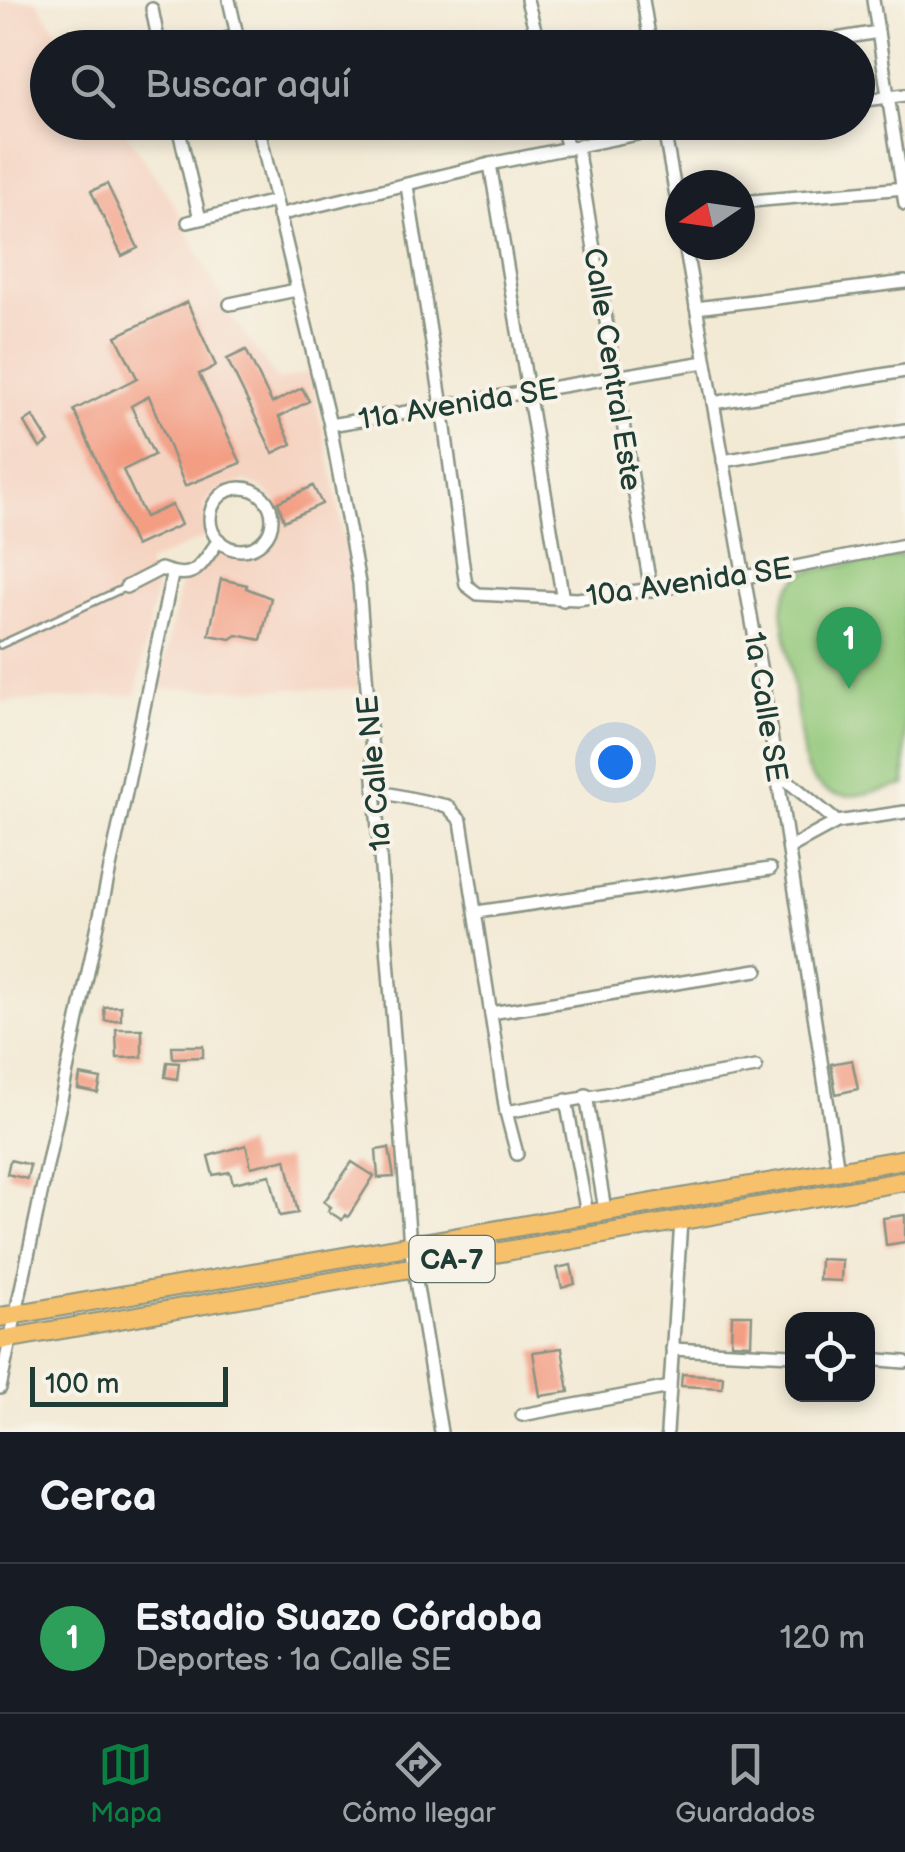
<!DOCTYPE html>
<html lang="es">
<head>
<meta charset="utf-8">
<style>
  body { margin:0; font-family:"Balsamiq Sans",sans-serif; background:#20242c; color:#f1f3f6 }
  .controls { position:absolute; right:30px; bottom:30px; display:grid; overflow:hidden; border-radius:20px; box-shadow:0 5px 15px #0003 }
  .controls button { width:90px; height:90px; display:grid; place-items:center; padding:0; border:0; border-bottom:2px solid #363941; background:#171b24; color:#f1f3f6; font:50px sans-serif }
  .compass { position:absolute; left:665px; top:170px; width:90px; height:90px; border-radius:50%; background:#171b24; box-shadow:0 5px 15px #0003; rotate:257deg }
  .scale { position:absolute; left:30px; bottom:25px; width:198px; box-sizing:border-box; padding-left:10px; border:5px solid #1f3d34; border-top:0; font-size:28px; line-height:35px; white-space:nowrap; color:#1f3d34; -webkit-text-stroke:8px #f7f3e8; paint-order:stroke }
  .you { position:absolute; left:615px; top:762px; width:35px; height:35px; margin:-25px; border:8px solid #fff; border-radius:50%; background:#1a73e8; box-shadow:0 0 0 15px #1a73e833 }
  .badge { display:grid; place-items:center; width:65px; height:65px; border-radius:50%; background:#0b8043; color:#fff; font-size:32px; font-weight:700 }
  .pin { position:absolute; translate:-50% -82px; filter:drop-shadow(0 2px 5px #0008) }
  .pin::after { content:''; position:absolute; top:52px; width:35px; height:30px; background:inherit; clip-path:polygon(0 0,100% 0,50% 100%) }
  .list { margin:0; padding:0; list-style:none }
  h2 { display:flex; justify-content:space-between; align-items:center; height:130px; margin:0; padding:0 40px; font-size:42px }
  h2 small { font-size:32px; font-weight:400; color:#9ea1a6 }
  .list li { display:grid; grid-template-columns:65px 1fr auto; gap:30px; align-items:center; box-sizing:border-box; height:150px; padding:0 40px; border-top:2px solid #363941 }
  .list b { display:block; font-size:38px; white-space:nowrap }
  .list p { margin:0; font-size:32px; white-space:nowrap; color:#9ea1a6 }
  .list em { font-size:32px; font-style:normal; color:#9ea1a6 }
  .icon { flex:none; width:55px; height:55px; fill:none; stroke:currentColor; stroke-width:2; stroke-linecap:round; stroke-linejoin:round }
  .map { position:relative; flex:none; width:905px; height:1432px; overflow:hidden }
  .search { position:absolute; background:#171b24; box-shadow:0 5px 15px #0003; left:30px; right:30px; top:30px; height:110px; display:flex; align-items:center; gap:25px; box-sizing:border-box; padding:0 35px; border-radius:55px; color:#9ea1a6; font-size:38px }
  .sheet { height:280px; background:#171b24 }
  nav { display:flex; justify-content:space-around; align-items:center; box-sizing:border-box; height:140px; border-top:2px solid #363941; background:#171b24; font-size:28px; color:#9ea1a6 }
  nav a { display:grid; justify-items:center; gap:5px }
  nav .on { color:#0b8043 }
  .map>svg:first-child { display:block }
</style>
</head>
<body>
<div class="map">
<svg width="905" height="1432" viewBox="0 0 905 1432">
  <rect width="100%" height="100%" fill="#f7f3e8"/>
  <filter id="ink" filterUnits="userSpaceOnUse"><feTurbulence type="fractalNoise" baseFrequency=".01" numOctaves="2"/><feDisplacementMap in="SourceGraphic" scale="20" xChannelSelector="R" yChannelSelector="G"/><feConvolveMatrix kernelMatrix="1 2 1 2 8 2 1 2 1" color-interpolation-filters="sRGB"/></filter>
  <filter id="wash" filterUnits="userSpaceOnUse"><feTurbulence type="fractalNoise" baseFrequency=".0048" numOctaves="4" result="noise"/><feDisplacementMap in="SourceGraphic" scale="40" xChannelSelector="R" yChannelSelector="G"/><feGaussianBlur stdDeviation="2.25" result="paint"/><feColorMatrix in="noise" values="0 0 0 0 0 0 0 0 0 0 0 0 0 0 0 0 0 1.4 0 .05"/><feComposite in="paint" operator="in"/></filter>
  <g filter="url(#wash)">
    <rect width="100%" height="100%" fill="#f3ead5"/>
    <polygon fill="#f5d3c1" points="0,0 36,0 68,47 48,48 48,122 120,123 173,203 228,312 278,381 310,372 333,476 350,577 358,689 159,689 182,573 219,551 241,557 254,554 278,532 275,500 261,488 244,481 213,494 205,506 207,536 147,563 156,589 136,695 0,702"/>
    <path fill="#92c779" stroke="#588256" stroke-width="2.5" d="M905,555V785C865,793 826,812 805,766L782,611C784,593 790,583 805,572Z"/>
    <g id="blocks">
      <g fill="#f39d83">
        <polygon points="107,184 138,248 122,256 91,191"/>
        <polygon points="187,302 216,366 199,374 241,463 185,486 149,396 131,406 154,455 123,470 145,517 172,505 181,525 135,546 74,410 137,378 116,336"/>
        <polygon points="246,350 272,403 302,388 309,401 279,417 292,444 273,453 227,359"/>
        <polygon points="33,416 49,442 40,448 24,422"/>
        <polygon points="313,486 322,504 284,521 278,502"/>
        <polygon points="221,579 247,585 246,588 271,598 261,640 237,635 231,639 209,635"/>
        <polygon points="121,1006 121,1020 105,1021 104,1007"/>
        <polygon points="116,1029 142,1029 142,1057 117,1058"/>
        <polygon points="172,1046 203,1046 203,1057 173,1058"/>
        <polygon points="852,1060 858,1089 836,1094 831,1064"/>
        <polygon points="167,1062 179,1063 177,1079 165,1077"/>
        <polygon points="80,1075 101,1079 98,1093 78,1089"/>
        <polygon points="246,1145 251,1167 286,1159 298,1213 280,1216 270,1175 233,1183 230,1172 213,1175 208,1156"/>
        <polygon points="389,1148 394,1177 378,1178 376,1150"/>
        <polygon points="10,1160 30,1165 27,1179 7,1174"/>
        <polygon points="352,1162 374,1176 348,1217 345,1215 342,1220 328,1211 331,1207 324,1202"/>
        <polygon points="905,1215 905,1242 886,1245 883,1218"/>
        <polygon points="820,1259 842,1260 841,1281 819,1280"/>
        <polygon points="571,1265 575,1284 562,1288 557,1268"/>
        <polygon points="732,1315 752,1315 751,1344 731,1343"/>
        <polygon points="562,1348 569,1392 540,1396 533,1352"/>
        <polygon points="682,1374 723,1376 722,1388 681,1386"/>
      </g>
    </g>
  </g>
  <g filter="url(#ink)">
    <use href="#blocks" fill-opacity="0" stroke="#899484" stroke-width="2.5"/>
    <g fill="none" stroke-linecap="round" stroke-linejoin="round">
      <g stroke="#899484" stroke-width="10">
        <polyline id="lane" points="0,645 124,588"/>
      </g>
      <g stroke="#899484" stroke-width="16">
        <g id="street">
          <polyline points="229,0 240,48"/>
          <polyline points="527,0 540,48"/>
          <polyline points="643,0 651,48"/>
          <polyline points="873,0 905,204"/>
          <polyline points="152,9 160,48"/>
          <polyline points="186,48 237,36"/>
          <polyline points="782,48 878,32"/>
          <polyline points="858,101 905,95"/>
          <polyline points="177,122 200,219"/>
          <polyline points="257,122 330,425 359,583 410,1245 441,1432"/>
          <polyline points="561,122 568,149"/>
          <polyline points="663,124 680,218"/>
          <polyline points="577,147 651,591"/>
          <polyline points="490,164 563,600"/>
          <polyline points="407,186 442,406 464,572 466,585 478,594 577,599 745,577 905,545"/>
          <polyline points="740,202 905,188"/>
          <polyline points="278,215 490,164 696,122"/>
          <polyline points="188,222 275,201"/>
          <polyline points="685,245 764,689 838,1171"/>
          <polyline points="230,304 296,290"/>
          <polyline points="696,308 905,282"/>
          <polyline points="713,403 905,371"/>
          <polyline points="330,425 705,362"/>
          <polyline points="723,461 905,430"/>
          <circle cx="241" cy="519" r="31"/>
          <path d="M126,587L161,569C196,582 199,567 219,540"/>
          <polyline points="777,772 837,822"/>
          <polyline points="376,791 447,806 461,821 506,1112 517,1154"/>
          <polyline points="789,848 837,822 905,812"/>
          <polyline points="477,912 770,869"/>
          <polyline points="491,1013 757,970"/>
          <polyline points="586,1095 605,1210"/>
          <polyline points="566,1100 587,1214"/>
          <polyline points="506,1112 756,1067"/>
          <polyline points="672,1349 792,1355"/>
          <polyline points="868,1359 905,1362"/>
          <polyline points="0,1388 172,575"/>
          <polyline points="522,1415 670,1387"/>
          <polyline points="667,1432 681,1221"/>
        </g>
      </g>
      <g stroke="#899484" stroke-width="22">
        <g id="primary">
          <polyline points="0,1317 905,1159"/>
          <polyline points="0,1340 905,1181"/>
        </g>
      </g>
      <use href="#lane" stroke="#fff" stroke-width="5"/>
      <use href="#street" stroke="#fff" stroke-width="11"/>
      <use href="#primary" stroke="#f7c06b" stroke-width="18"/>
    </g>
  </g>
  <g text-anchor="middle" stroke-width="8" stroke-linejoin="round" paint-order="stroke">
    <rect fill="#f7f3e8" stroke="#60746a" stroke-width="2.5" x="409.5" y="1236" width="85" height="46" rx="8"/>
    <g font-size="28" font-weight="bold" fill="#1f3d34">
      <text x="452" y="1269">CA-7</text>
    </g>
    <g font-size="30" fill="#1f3d34" stroke="#f7f3e8">
      <text transform="translate(613 369) rotate(81)" y="10">Calle Central Este</text>
      <text transform="translate(458 404) rotate(-9)" y="10">11a Avenida SE</text>
      <text transform="translate(689 582) rotate(-8)" y="10">10a Avenida SE</text>
      <text transform="translate(766 707) rotate(81)" y="10">1a Calle SE</text>
      <text transform="translate(374 773) rotate(-95)" y="10">1a Calle NE</text>
    </g>
  </g>
</svg>
<div class="controls">
<button><svg class="icon" aria-label="locate" viewBox="0 0 24 24"><circle cx="12" cy="12" r="6"/><path d="M12 2v4M12 18v4M2 12h4M18 12h4"/></svg></button>
</div>
<svg class="compass" viewBox="-18 -18 36 36"><path d="M0-13l5 13h-10z" fill="#e53935"/><path d="M0 13l5-13h-10z" fill="#9ea1a6"/></svg>
<div class="scale">100 m</div>
<div class="you"></div>
<div class="pin badge" style="left:849px;top:689px;background:#2e9e5b">1</div>
<div class="search"><svg class="icon" aria-label="search" viewBox="0 0 24 24"><circle cx="10" cy="10" r="6"/><path d="M15 15l6 6"/></svg>Buscar aquí</div>
</div>
<section class="sheet">
<h2>Cerca<small></small></h2>
<ul class="list">
<li><span class="badge" style="background:#2e9e5b">1</span><div><b>Estadio Suazo Córdoba</b><p>Deportes · 1a Calle SE</p></div><em>120 m</em></li>
</ul>
</section>
<nav>
<a class="on"><svg class="icon" aria-label="map" viewBox="0 0 24 24"><path d="M3 6l6-2 6 2 6-2v14l-6 2-6-2-6 2zM9 4v14M15 6v14"/></svg>Mapa</a>
<a><svg class="icon" aria-label="directions" viewBox="0 0 24 24"><path d="M12 3l9 9-9 9-9-9zM9 14v-3h6M13 9l2 2-2 2"/></svg>Cómo llegar</a>
<a><svg class="icon" aria-label="saved" viewBox="0 0 24 24"><path d="M7 4h10v16l-5-4-5 4z"/></svg>Guardados</a>
</nav>
</body>
</html>
